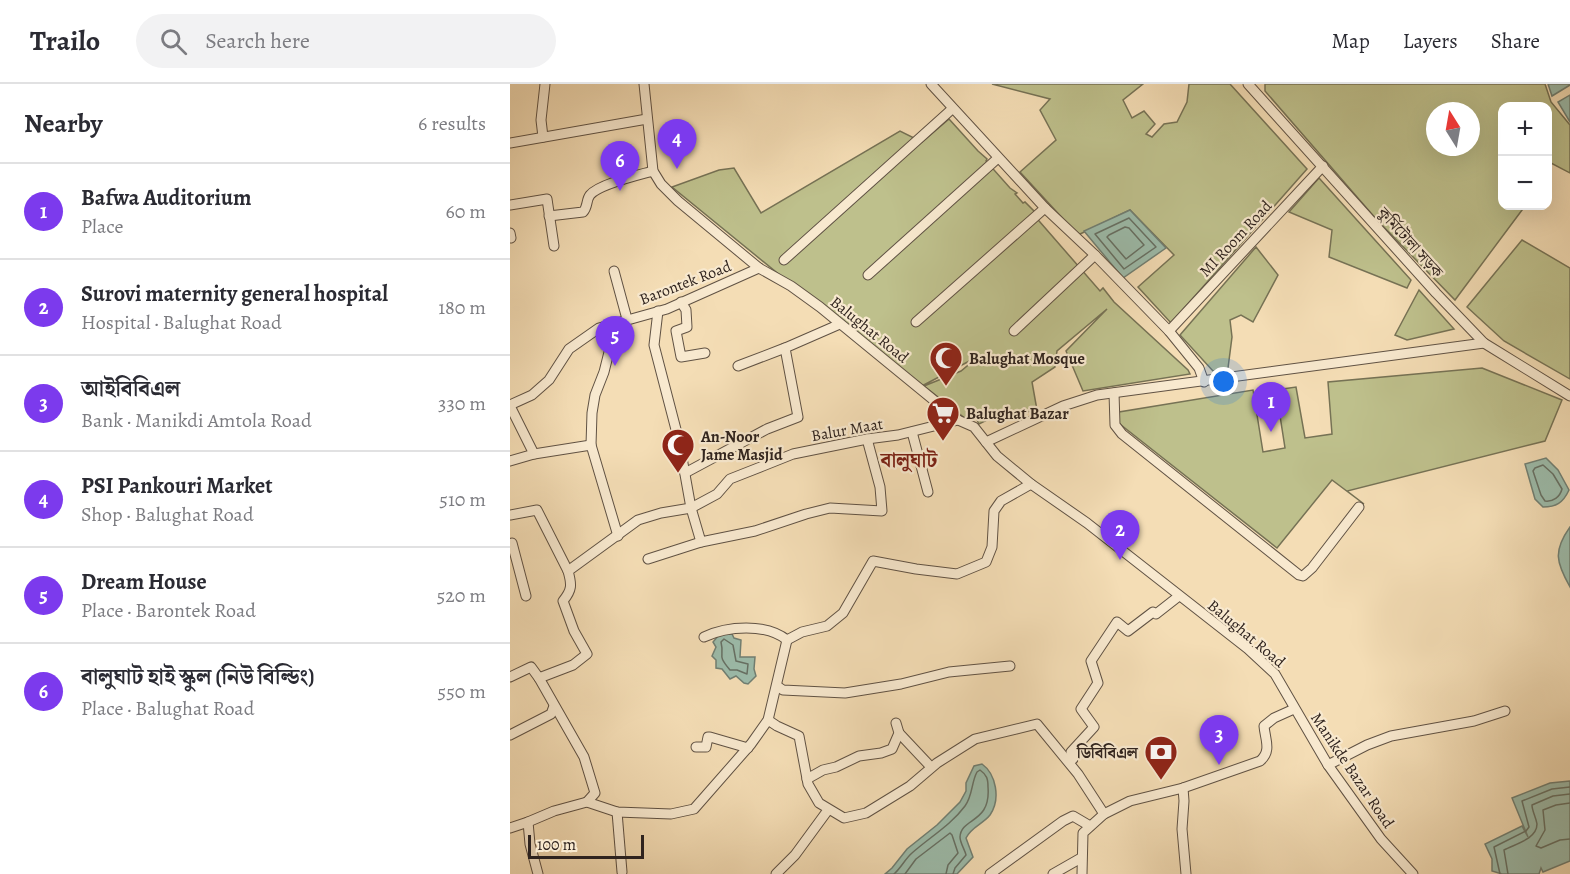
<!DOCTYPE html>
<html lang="en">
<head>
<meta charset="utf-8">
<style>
  body { margin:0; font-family:Alegreya,"Noto Serif Bengali",serif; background:#f2f2f3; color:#2b2b33 }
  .controls { position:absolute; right:18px; top:18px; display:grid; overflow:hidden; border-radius:12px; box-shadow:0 6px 24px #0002 }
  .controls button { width:54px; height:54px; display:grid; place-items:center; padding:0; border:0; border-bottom:2px solid #e1e1e2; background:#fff; color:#2b2b33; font:30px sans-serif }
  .compass { position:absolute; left:916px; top:18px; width:54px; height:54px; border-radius:50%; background:#fff; box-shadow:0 6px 24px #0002; rotate:349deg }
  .scale { position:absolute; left:18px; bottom:15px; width:116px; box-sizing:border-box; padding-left:6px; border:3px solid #2f231e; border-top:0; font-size:16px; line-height:21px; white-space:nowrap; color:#2f231e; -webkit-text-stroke:4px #f8e9cf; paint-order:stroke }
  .you { position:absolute; left:714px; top:298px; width:21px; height:21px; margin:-15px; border:4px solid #fff; border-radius:50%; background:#1a73e8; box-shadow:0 0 0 9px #1a73e833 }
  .badge { display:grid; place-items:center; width:39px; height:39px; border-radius:50%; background:#7c3aed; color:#fff; font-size:20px; font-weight:700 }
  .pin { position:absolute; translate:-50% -50px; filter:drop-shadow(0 2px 3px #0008) }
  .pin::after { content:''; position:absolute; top:32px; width:21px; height:18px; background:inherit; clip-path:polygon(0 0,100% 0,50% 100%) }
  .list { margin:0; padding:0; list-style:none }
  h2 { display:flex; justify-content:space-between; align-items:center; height:78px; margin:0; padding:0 24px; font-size:26px }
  h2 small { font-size:20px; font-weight:400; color:#7c7c81 }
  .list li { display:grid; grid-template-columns:39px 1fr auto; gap:18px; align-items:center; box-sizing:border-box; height:96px; padding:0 24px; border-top:2px solid #e1e1e2 }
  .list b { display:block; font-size:22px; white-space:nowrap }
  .list p { margin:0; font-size:20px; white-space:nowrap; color:#7c7c81 }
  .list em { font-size:20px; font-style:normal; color:#7c7c81 }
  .icon { flex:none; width:33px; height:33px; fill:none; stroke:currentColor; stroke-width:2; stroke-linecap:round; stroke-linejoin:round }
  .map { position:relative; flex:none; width:1060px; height:790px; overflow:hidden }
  header { display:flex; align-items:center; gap:36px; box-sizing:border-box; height:84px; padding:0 30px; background:#fff; border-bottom:2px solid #e1e1e2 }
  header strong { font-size:28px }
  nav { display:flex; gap:33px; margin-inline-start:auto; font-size:21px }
  .search { width:420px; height:54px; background:#f2f2f3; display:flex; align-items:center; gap:15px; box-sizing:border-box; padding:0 21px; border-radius:33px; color:#7c7c81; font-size:22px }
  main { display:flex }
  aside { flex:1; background:#fff }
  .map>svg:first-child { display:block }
</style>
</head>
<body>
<header>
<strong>Trailo</strong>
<div class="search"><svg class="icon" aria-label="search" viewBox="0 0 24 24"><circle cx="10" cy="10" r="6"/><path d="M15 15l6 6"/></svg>Search here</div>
<nav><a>Map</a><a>Layers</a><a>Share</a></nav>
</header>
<main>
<aside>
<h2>Nearby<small>6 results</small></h2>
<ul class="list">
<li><span class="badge">1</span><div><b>Bafwa Auditorium</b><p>Place</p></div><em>60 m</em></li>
<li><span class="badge">2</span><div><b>Surovi maternity general hospital</b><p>Hospital · Balughat Road</p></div><em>180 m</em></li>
<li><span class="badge">3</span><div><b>আইবিবিএল</b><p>Bank · Manikdi Amtola Road</p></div><em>330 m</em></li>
<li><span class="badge">4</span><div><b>PSI Pankouri Market</b><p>Shop · Balughat Road</p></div><em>510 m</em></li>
<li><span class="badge">5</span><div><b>Dream House</b><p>Place · Barontek Road</p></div><em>520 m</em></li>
<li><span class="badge">6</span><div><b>বালুঘাট হাই স্কুল (নিউ বিল্ডিং)</b><p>Place · Balughat Road</p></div><em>550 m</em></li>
</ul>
</aside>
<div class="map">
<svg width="1060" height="790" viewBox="0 0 1060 790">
  <rect width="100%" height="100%" fill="#f4ddb5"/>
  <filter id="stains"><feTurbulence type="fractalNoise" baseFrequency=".00333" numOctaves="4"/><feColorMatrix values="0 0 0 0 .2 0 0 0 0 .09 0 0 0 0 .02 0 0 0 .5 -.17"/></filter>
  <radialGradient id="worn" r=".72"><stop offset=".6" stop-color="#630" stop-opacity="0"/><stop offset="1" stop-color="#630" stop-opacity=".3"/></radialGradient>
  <g fill="#bec08c" stroke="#767255" stroke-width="1.5" fill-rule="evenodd">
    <polygon points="482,0 633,0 613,16 622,34 634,27 645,40 636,50 642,53 654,40 667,38 677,18 679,0 720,0 797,85 661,239 628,203 664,171 620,126 568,151 510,88 546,56 530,26 540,15"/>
    <path d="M755,0H1035L1041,18L1060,41V89L1041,79L1038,84V22H993V122H1015L945,216L867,136L755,7ZM925,27H961V63H925Z"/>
    <polygon points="439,35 468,67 477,75 476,77 500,104 507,109 505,110 513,119 515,118 525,128 523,130 590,207 593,204 604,218 678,286 680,290 573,307 556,267 597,225 547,267 545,283 522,298 527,326 500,331 493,328 469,340 465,332 456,335 414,302 451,287 469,272 408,304 162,103 209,86 224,84 251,129 390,47 412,58"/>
    <polygon points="809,94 901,196 897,204 819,173 822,146 779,128"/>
    <polygon points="1012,156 1060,184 1060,295 994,257 957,223"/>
    <polygon points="746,163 768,191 743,238 731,231 720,236 722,253 718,284 703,287 670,251"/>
    <polygon points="909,206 944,245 897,256 885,251"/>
    <polygon points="972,284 1052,316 1035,357 837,407 854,420 822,396 767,464 606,337 609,328 743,306 753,368 775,364 766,306 786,303 795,354 822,350 818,298"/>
  </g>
  <g fill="#9cbcab" stroke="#707f73" stroke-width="1.5">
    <polygon points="1038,0 1060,0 1060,1 1042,12"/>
    <polygon points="1060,11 1060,38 1048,18"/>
    <polygon points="620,126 656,164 613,194 574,147"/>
    <path d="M1036,374L1048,386L1059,406C1053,419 1046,423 1033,423L1025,415L1015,380Z"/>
    <path d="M1060,443V503C1046,478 1043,467 1060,443Z"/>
    <polygon points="214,549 222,550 224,554 231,556 230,573 245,573 244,585 246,592 238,600 234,599 226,592 220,595 212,585 206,584 206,576 202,572 206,563 203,558 208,552"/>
    <path d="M472,680C486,690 491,715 480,731C473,740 461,743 456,754L463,773L447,790H375L382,784L397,765L427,741L450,718L456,707V699L464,682Z"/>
    <polygon points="1060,697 1060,777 1033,788 1031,784 1029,790 992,790 982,787 982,775 975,760 1012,742 1018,753 1002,714 1040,699"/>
  </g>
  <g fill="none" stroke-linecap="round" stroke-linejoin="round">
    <g stroke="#667064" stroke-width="1.5">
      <polygon points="619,134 646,163 614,185 585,150"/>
      <polygon points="615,143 619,144 634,161 616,175 597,153 599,151"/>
      <path d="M1033,381L1043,390L1052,405C1050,413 1043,418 1035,417L1031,411L1023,387L1025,384Z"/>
      <path d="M214,555L223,561L226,577L238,580L237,590L227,586H220C206,569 215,575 211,558Z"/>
      <polyline points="1060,719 1046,721 1033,726 1035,746 1026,762 1031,764 1050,756 1060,755"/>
      <path d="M384,790C391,784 395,775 402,769C420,753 441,741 455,722C463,711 461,699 467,688L470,686C477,691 478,695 478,703C481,740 451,733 450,753C450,759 455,766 456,771L445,784L443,790"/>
      <polyline points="395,790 406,775 440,749 442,751 448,769 438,781 436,790"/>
      <polyline points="990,790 984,763 1016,747 1019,743 1012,717 1042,705 1060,703"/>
      <path d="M998,790L994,766C1005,760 1027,755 1027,740C1026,733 1022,727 1022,721L1043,712L1060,710"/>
    </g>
    <g stroke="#605244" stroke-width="11">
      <g id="minor">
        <polyline points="134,0 143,87 151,100 168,117 249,184 281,202 310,223 448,336 464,343 487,372 521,400 577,439 738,565 765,590 818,681 871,755 903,790"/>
        <polyline points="421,0 535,124 585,171 659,247 689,284 694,298"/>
        <polyline points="738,0 926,209 974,259 1060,312"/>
        <polyline points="33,53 31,36 35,0"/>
        <polyline points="0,59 137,35"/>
        <polyline points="0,121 37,115 44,162"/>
        <path d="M39,132L73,128C78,123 76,116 80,111C89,100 129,91 143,87"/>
        <polyline points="0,149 1,154"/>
        <polyline points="274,176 442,25"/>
        <polyline points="104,187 117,235"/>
        <polyline points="358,191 488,74"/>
        <polyline points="171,218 176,226 177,243 166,247 171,273 195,269"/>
        <polyline points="148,227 144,261 169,357 181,424 191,458 245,447 296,430 320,424 372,427 370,403 357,355"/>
        <polyline points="406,238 535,124"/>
        <polyline points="504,247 585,171"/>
        <polyline points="659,247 813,82"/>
        <polyline points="228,282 275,264"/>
        <polyline points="604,309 605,341 612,350 789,491 793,492 802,484 849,423"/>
        <polyline points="0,321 22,311 39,296 59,265 89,244 157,225 249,184"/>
        <polyline points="0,322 24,370 0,377"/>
        <polyline points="402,348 418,408"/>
        <polyline points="476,358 553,322 587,311 974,259"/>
        <polyline points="81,361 82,329 85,311 94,288 101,260 102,239"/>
        <polyline points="24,370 81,361 108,452"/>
        <polyline points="175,389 257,345 288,333 275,264 330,240"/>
        <polyline points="0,431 27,426 58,487"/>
        <polyline points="2,459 16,512"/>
        <polyline points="138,475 191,458"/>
        <path d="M194,553C217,542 256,539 277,556"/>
        <polyline points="277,556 292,548 317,542 333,529 363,477 406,485 447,490 476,478 482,463 484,427 491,417 521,400"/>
        <path d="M0,593L21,583L29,594L63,581L77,570L64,547L53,517C62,506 62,501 58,487L128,436L151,429L181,424L207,410L220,395L253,382L283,370L357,355L388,351L448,336"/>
        <polyline points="29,594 74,673 85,709 77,718"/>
        <polyline points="267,602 273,606 335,609 391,600 439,588 500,582"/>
        <polyline points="258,636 267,642 289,652 298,700 309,719 334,734 356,729 400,702 427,679 465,655 527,640 568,690 594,730"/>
        <polyline points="389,649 421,683"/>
        <polyline points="0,651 41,630 44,622"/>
        <polyline points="186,663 196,663 198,653 200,653 238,664"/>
        <polyline points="559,678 563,675 561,668 584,643 571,625 588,599 581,577 607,538 618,547 643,528 646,530 669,512"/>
        <polyline points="818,681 857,661 881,652 964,637 995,627"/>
        <polyline points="297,695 313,686 326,683 349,672 371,669 382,665 389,649 386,639"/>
        <polyline points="673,704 674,717 672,745 676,790"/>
        <polyline points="107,728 112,788"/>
        <polyline points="0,744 18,738"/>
        <polyline points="28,790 20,760 18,738 44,727 77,718 107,728 161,730 184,725 241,660 258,636 277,556"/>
        <polyline points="266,790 285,771 318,726"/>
        <polyline points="480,790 553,737 563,732 580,742"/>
        <polyline points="543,790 571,774"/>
        <path d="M572,790L573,749L594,730L620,717L673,704L750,677C762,667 755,655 754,642L764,634L784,625"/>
      </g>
    </g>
    <use href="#minor" stroke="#f8e9cf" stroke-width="9"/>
  </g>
  <defs>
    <g id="mosque-pin" transform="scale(1.725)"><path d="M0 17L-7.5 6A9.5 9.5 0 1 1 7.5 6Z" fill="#8f2418" stroke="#f8e9cf"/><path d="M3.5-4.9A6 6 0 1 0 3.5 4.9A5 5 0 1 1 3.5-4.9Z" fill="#fff"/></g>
    <g id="supermarket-pin" transform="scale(1.725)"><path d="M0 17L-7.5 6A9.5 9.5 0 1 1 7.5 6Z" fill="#8f2418" stroke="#f8e9cf"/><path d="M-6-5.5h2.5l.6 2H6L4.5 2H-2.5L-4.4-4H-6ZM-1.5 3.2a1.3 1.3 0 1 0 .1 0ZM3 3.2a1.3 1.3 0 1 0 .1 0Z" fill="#fff"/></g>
    <g id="bank-pin" transform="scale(1.725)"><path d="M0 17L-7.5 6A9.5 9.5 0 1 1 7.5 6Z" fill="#8f2418" stroke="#f8e9cf"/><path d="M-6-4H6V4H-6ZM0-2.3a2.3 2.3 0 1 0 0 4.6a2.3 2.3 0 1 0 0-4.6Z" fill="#fff"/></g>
  </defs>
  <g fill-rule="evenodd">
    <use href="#mosque-pin" x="436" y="274"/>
    <use href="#supermarket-pin" x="433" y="329"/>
    <use href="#mosque-pin" x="168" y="361"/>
    <use href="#bank-pin" x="651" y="668"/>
  </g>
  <g text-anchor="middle" stroke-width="4.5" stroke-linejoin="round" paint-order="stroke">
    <g font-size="16" fill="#2f231e" stroke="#f8e9cf">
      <text transform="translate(725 154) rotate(-47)" y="6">MI Room Road</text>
      <text transform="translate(901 158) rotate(48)" y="6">কুর্মিটোলা সড়ক</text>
      <text transform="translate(175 198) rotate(-21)" y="6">Barontek Road</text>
      <text transform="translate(360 245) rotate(39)" y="6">Balughat Road</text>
      <text transform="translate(337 345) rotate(-10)" y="6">Balur Maat</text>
      <text transform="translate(737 549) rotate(40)" y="6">Balughat Road</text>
      <text transform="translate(843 686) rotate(56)" y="6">Manikde Bazar Road</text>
    </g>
    <g font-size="16" font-weight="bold" fill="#2f231e" stroke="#f8e9cf" text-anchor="start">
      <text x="459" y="280">Balughat Mosque</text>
      <text x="456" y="335">Balughat Bazar</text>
      <text x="191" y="358">An-Noor<tspan x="191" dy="18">Jame Masjid</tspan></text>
      <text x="628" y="674" text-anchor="end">ডিবিবিএল</text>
    </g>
    <g font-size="20" font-weight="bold" fill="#7a1f14" stroke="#f8e9cf">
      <text x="399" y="383">বালুঘাট</text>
    </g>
  </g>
  <rect width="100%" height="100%" filter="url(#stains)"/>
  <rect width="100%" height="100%" fill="url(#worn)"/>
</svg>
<div class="controls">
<button>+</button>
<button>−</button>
</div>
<svg class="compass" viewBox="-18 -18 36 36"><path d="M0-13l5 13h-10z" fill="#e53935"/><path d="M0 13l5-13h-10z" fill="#7c7c81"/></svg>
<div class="scale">100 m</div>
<div class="you"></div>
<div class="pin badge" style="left:761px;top:348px">1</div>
<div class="pin badge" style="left:610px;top:476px">2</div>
<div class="pin badge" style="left:709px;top:681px">3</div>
<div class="pin badge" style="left:167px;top:85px">4</div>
<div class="pin badge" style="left:105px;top:282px">5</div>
<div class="pin badge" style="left:110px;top:107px">6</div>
</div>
</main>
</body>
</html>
